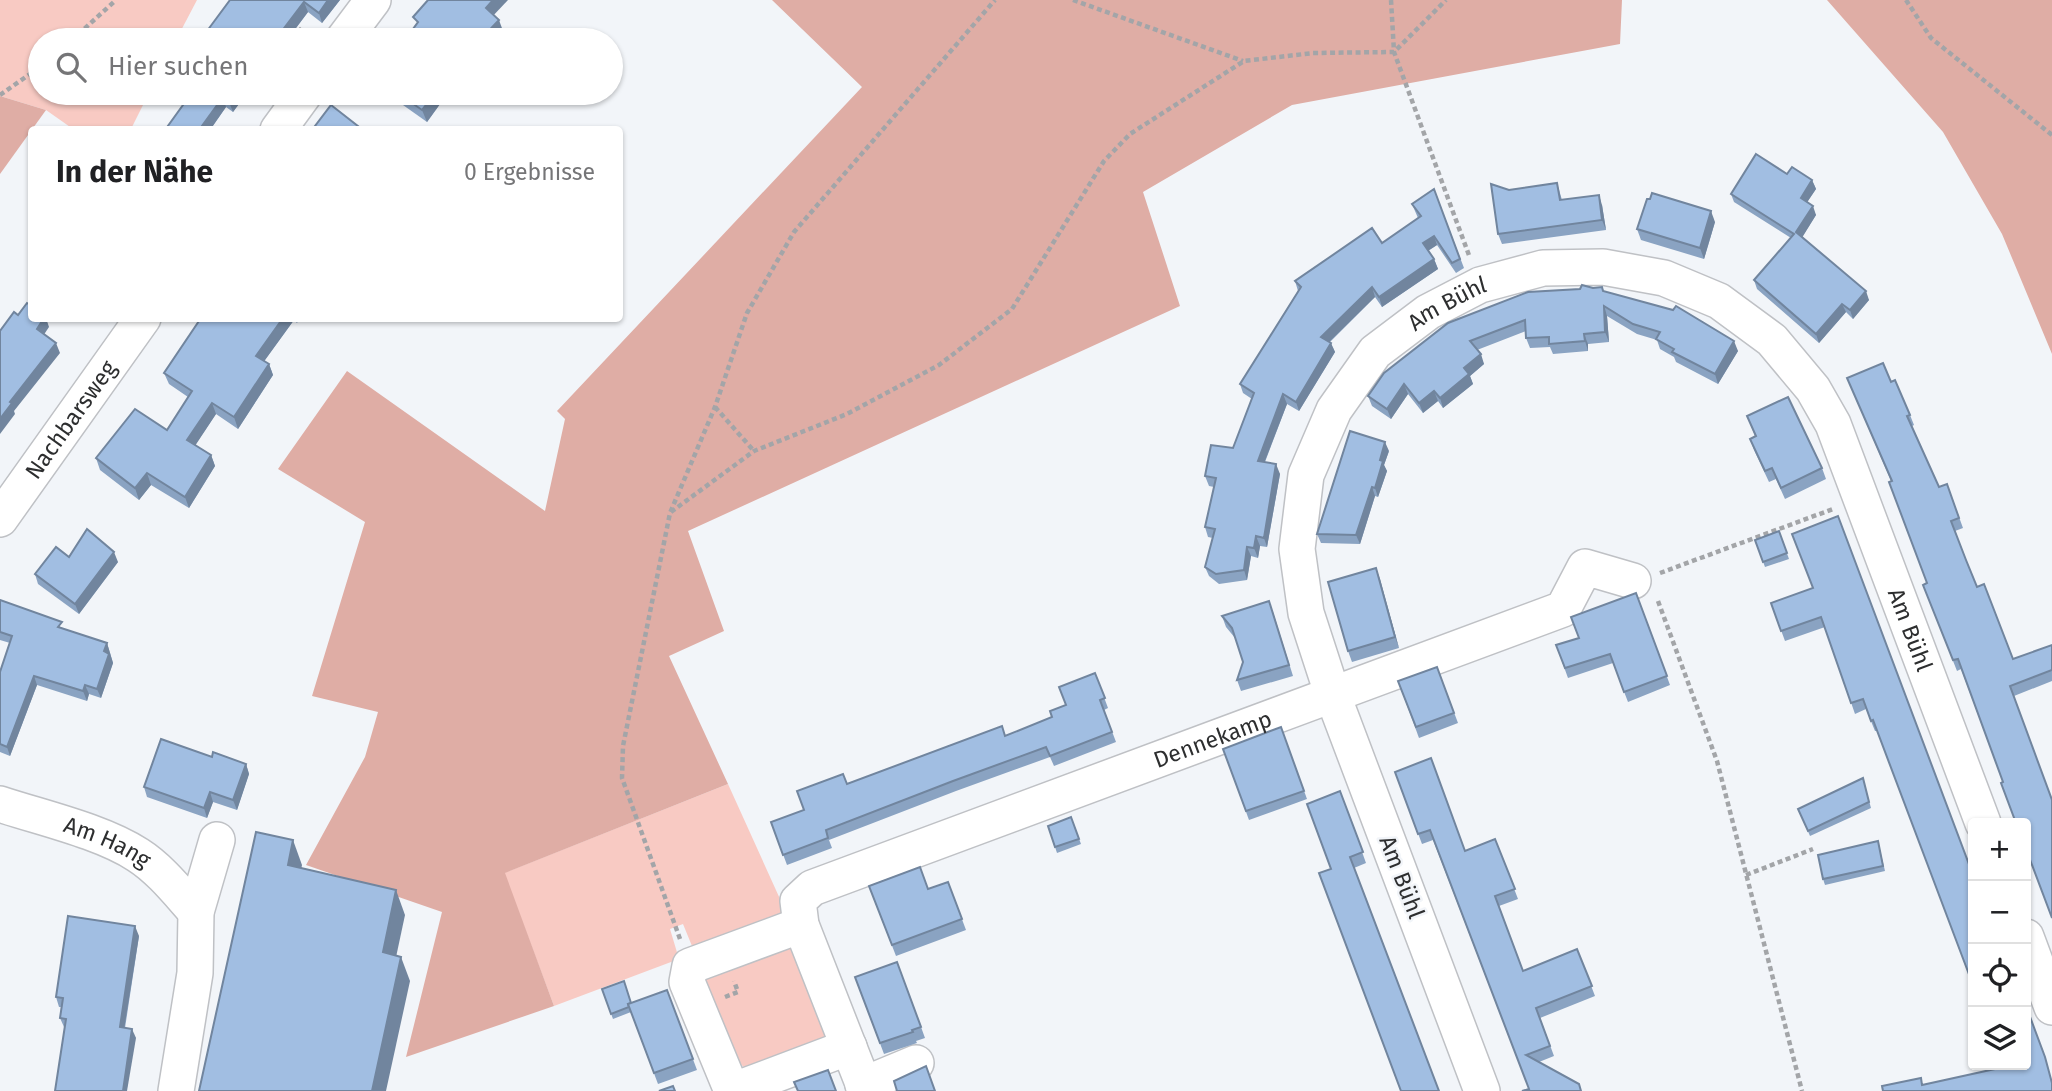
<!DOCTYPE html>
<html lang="de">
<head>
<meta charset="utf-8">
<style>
  body { margin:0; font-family:"Fira Sans",sans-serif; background:#f2f2f2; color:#202124 }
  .controls { position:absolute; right:21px; bottom:21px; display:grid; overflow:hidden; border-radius:7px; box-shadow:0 2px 5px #0004 }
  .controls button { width:63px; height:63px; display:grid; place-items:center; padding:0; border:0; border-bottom:2px solid #e0e0e0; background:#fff; color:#202124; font:35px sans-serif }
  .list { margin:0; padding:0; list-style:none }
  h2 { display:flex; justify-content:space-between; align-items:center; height:91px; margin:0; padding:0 28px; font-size:30px }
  h2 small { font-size:23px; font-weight:400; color:#757577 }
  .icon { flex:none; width:38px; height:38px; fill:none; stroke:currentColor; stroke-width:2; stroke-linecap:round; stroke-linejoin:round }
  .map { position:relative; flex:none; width:2052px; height:1091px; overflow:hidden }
  .search { position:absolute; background:#fff; box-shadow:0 2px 5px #0004; left:28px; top:28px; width:595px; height:77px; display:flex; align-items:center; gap:18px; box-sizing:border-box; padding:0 24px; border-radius:38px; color:#757577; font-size:26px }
  .panel { position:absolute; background:#fff; box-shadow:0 2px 5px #0004; left:28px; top:126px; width:595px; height:196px; border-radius:7px }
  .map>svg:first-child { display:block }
</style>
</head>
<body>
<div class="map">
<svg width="2052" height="1091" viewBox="0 0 2052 1091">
  <rect width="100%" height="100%" fill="#f2f5f9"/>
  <g fill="#f8cac3">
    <polygon points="0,0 197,0 176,40 40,40 40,93 149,93 131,129 73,129 46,110 0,96"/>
    <polygon points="728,784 790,921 835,1044 753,1075 721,1047 703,973 683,924 670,929 679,959 554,1006 504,873"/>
  </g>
  <g fill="#dfada5">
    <polygon points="772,0 1622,0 1620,44 1292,105 1143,192 1180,306 688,531 724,631 669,656 728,784 505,873 554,1006 406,1057 442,912 306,865 365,757 378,712 312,696 365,522 278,469 347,371 545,511 565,419 557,411 862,87"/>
    <polygon points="1827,0 2052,0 2052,354 2002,234 1943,132"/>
    <polygon points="0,96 46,110 0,174"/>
  </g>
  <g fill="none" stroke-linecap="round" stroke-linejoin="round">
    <g stroke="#bfc1c5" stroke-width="38">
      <g id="minor">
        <polyline points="343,40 373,0"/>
        <polyline points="278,130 305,93"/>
        <path id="s1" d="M0,519L143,318"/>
        <path id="s2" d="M0,804C42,818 101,831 138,855C160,869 178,892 196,912"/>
        <polyline points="801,925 690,966 687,982 732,1091 849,1047"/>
        <polyline points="2026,937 2052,1007"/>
        <polyline points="863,1085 916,1063"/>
        <polyline points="176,1091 195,973 196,912 217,840"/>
        <path id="s3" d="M866,1091L801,925L798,901L812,888L1563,609L1585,567L1633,581"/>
        <path id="s4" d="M1482,1091L1333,696L1306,613L1297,549L1306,475L1334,410L1375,352L1428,312L1480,285L1543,268L1603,267L1664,278L1719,301L1772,340L1813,389L1833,424L1983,823"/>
      </g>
    </g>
    <g stroke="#a3a5a8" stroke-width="4.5" stroke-dasharray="5 3.5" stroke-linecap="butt">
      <polyline points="1073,0 1243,61"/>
      <polyline points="1391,0 1394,52 1470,258"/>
      <polyline points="1906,0 1931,38 2052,135"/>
      <polyline points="292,23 312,40"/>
      <polyline points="72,40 116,0"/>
      <polyline points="0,95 40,67"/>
      <polyline points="715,407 754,451"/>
      <polyline points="671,512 754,451 847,414 939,365 1012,309 1104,161 1130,134 1244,61 1313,53 1394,52 1446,0"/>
      <polyline points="1660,573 1833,509"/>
      <polyline points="1658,601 1717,761 1802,1091"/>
      <polyline points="1746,875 1813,849"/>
      <polyline points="680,939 622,778 623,746 670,513 715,407 747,313 794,232 995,0"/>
      <polyline points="725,997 738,992 734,981"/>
    </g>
    <use href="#minor" stroke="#fff" stroke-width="35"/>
  </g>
  <g fill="#8aa3c2">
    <polygon points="230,0 340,0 322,23 308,12 287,40 210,40 207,31"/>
    <polygon points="180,93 247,93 233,112 226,107 210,130 165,130 184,103"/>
    <polygon points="386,93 448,93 427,122"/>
    <polygon points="1787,174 1812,180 1816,189 1807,202 1816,215 1802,237 1869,300 1853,319 1846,312 1819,343 1757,289 1754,280 1791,238 1734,202 1731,194"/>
    <polygon points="1557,183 1562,200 1602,205 1606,230 1502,244 1498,234 1509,190"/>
    <polygon points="1434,189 1464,268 1456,273 1437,245 1428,251 1434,259 1438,269 1382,307 1375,297 1330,342 1335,352 1299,411 1287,404 1265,462 1280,474 1267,547 1260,546 1258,558 1251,556 1247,580 1219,584 1209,576 1205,567 1213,538 1208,537 1205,527 1214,487 1209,486 1205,476 1233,448 1252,399 1243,393 1240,384 1298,291 1295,281 1382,243 1418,218 1412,204"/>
    <polygon points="1715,222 1704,259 1641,240 1637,229"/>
    <polygon points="1602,287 1604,291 1738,351 1718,384 1676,362 1674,357 1660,349 1657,340 1637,334 1607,316 1609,342 1588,344 1588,351 1553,354 1550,347 1530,348 1526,338 1526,331 1477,350 1484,364 1470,376 1473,384 1443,408 1438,401 1423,413 1408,394 1391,419 1372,406 1368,396 1384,373 1593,288"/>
    <polygon points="201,318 300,318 297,323 294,320 264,361 269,364 273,375 238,429 216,414 195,445 211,455 215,466 189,508 151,485 139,500 100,470 96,458 167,430 188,397 169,384 164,373"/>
    <polygon points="1847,378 1891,382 1910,415 1914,425 1912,426 1939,487 1947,484 1963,528 1955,531 1977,587 2013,659 2052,645 2052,681 2014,696 2003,782 1961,669 1957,671 1927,595 1927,583 1891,481"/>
    <polygon points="1747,416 1822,468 1826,479 1785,499 1776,479 1769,482 1754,450 1750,439 1755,436"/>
    <polygon points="1389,451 1384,465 1387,471 1378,497 1375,496 1360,544 1321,543 1317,534"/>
    <polygon points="1838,516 1877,731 1875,731 1866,709 1855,714 1825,627 1785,641 1771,603 1813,588"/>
    <polygon points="1779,531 1789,559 1765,567 1755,540"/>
    <polygon points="69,557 118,562 79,614 38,584 35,574"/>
    <polygon points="1376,568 1399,648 1352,662 1348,651"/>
    <polygon points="1636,593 1670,685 1628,702 1613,663 1568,678 1556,645 1579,638"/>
    <polygon points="0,600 65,629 107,643 113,663 101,698 89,694 87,701 37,685 10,756 0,752 0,672 10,643 0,640"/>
    <polygon points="1273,612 1293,676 1241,691 1237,680 1243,662 1235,638 1226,627 1222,616"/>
    <polygon points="1437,667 1458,723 1419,738 1398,681"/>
    <polygon points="1095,673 1108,708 1104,710 1116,742 1054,766 1050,757 956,791 829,840 832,848 787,865 771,822 804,810 847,784 1005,736 1052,717 1066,705"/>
    <polygon points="1281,727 1307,799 1249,820 1223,749"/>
    <polygon points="212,757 246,764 249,774 237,810 213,802 207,818 147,797 144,787"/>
    <polygon points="1395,772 1465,851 1495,839 1518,899 1499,906 1523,971 1577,949 1595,996 1540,1018 1554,1056 1539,1062 1529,1089 1433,840 1422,844"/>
    <polygon points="1863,778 1871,808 1810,836 1798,809"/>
    <polygon points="1340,791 1366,863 1354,868 1331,869"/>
    <polygon points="1071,817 1081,844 1057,853 1048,826"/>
    <polygon points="1878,841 1885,871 1825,885 1823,879"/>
    <polygon points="948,882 966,930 896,956 869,886 928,889"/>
    <polygon points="139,936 125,1028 136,1038 64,1027 60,1018 62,1007 59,1007 56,997"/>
    <polygon points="855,977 921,1027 925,1038 916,1041 917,1043 884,1054"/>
    <polygon points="602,989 632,1003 667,990 697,1070 658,1084 631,1012 613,1019"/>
  </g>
  <g fill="#71859e">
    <polygon points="328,0 340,0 322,23 319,13"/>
    <polygon points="493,0 508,0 490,19 486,8"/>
    <polygon points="304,2 308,12 287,40 275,40"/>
    <polygon points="499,20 503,31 495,40 480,40"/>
    <polygon points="236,93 247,93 233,112 229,102"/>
    <polygon points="436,93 448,93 427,122 422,110"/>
    <polygon points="223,97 226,107 210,130 199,130"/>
    <polygon points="1812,180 1816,189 1804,207 1801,198"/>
    <polygon points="1599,195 1602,205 1606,230 1602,220"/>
    <polygon points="1813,206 1816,215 1800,241 1796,232"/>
    <polygon points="1711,211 1715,222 1704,259 1700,248"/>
    <polygon points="1434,236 1437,245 1426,252 1423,243"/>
    <polygon points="1434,259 1438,269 1382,307 1379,297"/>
    <polygon points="1372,287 1375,297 1325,346 1321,337"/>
    <polygon points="1866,291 1869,300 1853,319 1850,310"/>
    <polygon points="1842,304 1846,312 1819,343 1816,334"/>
    <polygon points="1604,306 1607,316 1609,342 1605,332"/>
    <polygon points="44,318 46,318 49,327 41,339 37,329"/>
    <polygon points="283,318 293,318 294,320 260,367 256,356"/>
    <polygon points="1584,334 1588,344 1588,351 1585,341"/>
    <polygon points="1734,341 1738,351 1718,384 1715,374"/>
    <polygon points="56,343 60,353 14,411 15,414 0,434 0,419 10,402"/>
    <polygon points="1331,343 1335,352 1299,411 1296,402"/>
    <polygon points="1481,354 1484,364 1470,376 1473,384 1443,408 1440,398 1464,368"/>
    <polygon points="269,364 273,375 238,429 234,417"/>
    <polygon points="1404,384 1408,394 1391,419 1387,409"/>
    <polygon points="1434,391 1438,401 1423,413 1419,403"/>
    <polygon points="1283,394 1287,404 1261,471 1258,461"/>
    <polygon points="212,403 216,414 191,452 187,440"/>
    <polygon points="1385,442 1389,451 1384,465 1387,471 1378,497 1375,488 1380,460"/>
    <polygon points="211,455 215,466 189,508 185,497"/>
    <polygon points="1276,464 1280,474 1267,547 1264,538"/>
    <polygon points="147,473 151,485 139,500 135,488"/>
    <polygon points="1372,487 1375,496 1360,544 1356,535"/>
    <polygon points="1256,536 1260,546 1258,558 1254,548"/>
    <polygon points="1247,547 1251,556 1247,580 1244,570"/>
    <polygon points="114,552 118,562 79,614 75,604"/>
    <polygon points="1376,568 1380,579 1399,648 1395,637"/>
    <polygon points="107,643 113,663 101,698 97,689 104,651"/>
    <polygon points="34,676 37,685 10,756 7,747"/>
    <polygon points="85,685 89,694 87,701 83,691"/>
    <polygon points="246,764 249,774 237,810 233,800"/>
    <polygon points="210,792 213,802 207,818 204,808"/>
    <polygon points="293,840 302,865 297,889 288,865"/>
    <polygon points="396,890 405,915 392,976 383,952"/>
    <polygon points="135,926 139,936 123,1036 120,1027"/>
    <polygon points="401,957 410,981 386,1091 372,1091"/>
    <polygon points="132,1029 136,1038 127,1091 123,1091"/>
  </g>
  <g fill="#a1bee2" stroke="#71859e" stroke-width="2">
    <polygon points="230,0 328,0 319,13 304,2 275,40 217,40 207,31"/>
    <polygon points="428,0 493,0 486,8 499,20 480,40 405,40 418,22 413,17"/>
    <polygon points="180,93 236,93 229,102 223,97 199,130 165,130 188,98"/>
    <polygon points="398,93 436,93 422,110"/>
    <polygon points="331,105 363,130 312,130"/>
    <polygon points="1756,154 1787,174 1792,167 1812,180 1801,198 1813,206 1796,232 1866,291 1850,310 1842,304 1816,334 1754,280 1794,234 1731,194"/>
    <polygon points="1557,183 1560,200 1599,195 1602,220 1498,234 1491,184 1509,190"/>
    <polygon points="1434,189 1460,259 1452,263 1434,236 1423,243 1434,259 1379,297 1372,287 1321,337 1331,343 1296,402 1283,394 1258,461 1276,464 1264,538 1256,536 1254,548 1247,547 1244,570 1216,574 1205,567 1215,529 1205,527 1216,478 1205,476 1211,445 1233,448 1254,393 1240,384 1301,287 1295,281 1372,228 1382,243 1421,216 1412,204"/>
    <polygon points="1652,193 1711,211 1700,248 1637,229 1647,199 1650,199"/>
    <polygon points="1582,285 1593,288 1602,287 1603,291 1673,310 1676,306 1734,341 1715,374 1672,352 1674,349 1656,339 1660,332 1633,324 1604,306 1605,332 1584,334 1585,341 1549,344 1549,337 1526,338 1525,320 1470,341 1481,354 1464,368 1469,374 1440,398 1434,391 1419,403 1404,384 1387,409 1368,396 1384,373 1448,323 1528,292 1580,289"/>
    <polygon points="27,303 32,306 32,318 44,318 37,329 56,343 10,402 12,403 0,419 0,331 14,312 18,315"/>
    <polygon points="201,318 283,318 256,356 269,364 234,417 212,403 187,440 211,455 185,497 147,473 135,488 96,458 135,409 167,430 192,391 164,373"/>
    <polygon points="1883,363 1891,382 1895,380 1910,415 1907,416 1939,487 1947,484 1959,518 1951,521 1966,560 1977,587 1984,584 2013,659 2052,645 2052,670 2010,686 2052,800 2052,918 2026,849 2026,823 2016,823 2001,783 2003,782 1958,659 1953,660 1923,585 1927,583 1889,482 1892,481 1847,378"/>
    <polygon points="1788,397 1822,468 1781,488 1772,468 1765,471 1750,439 1756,436 1747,416"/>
    <polygon points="1350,431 1385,442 1380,460 1383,461 1375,488 1372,487 1356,535 1317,534"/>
    <polygon points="1838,516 1973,875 1973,985 1873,720 1871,721 1863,699 1851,703 1821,617 1781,631 1771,603 1813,588 1792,534"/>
    <polygon points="87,529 114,552 75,604 35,574 56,547 69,557"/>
    <polygon points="1779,531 1787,553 1763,562 1755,540"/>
    <polygon points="1376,568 1395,637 1348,651 1328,582"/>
    <polygon points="1636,593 1667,676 1624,692 1610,654 1565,668 1556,645 1579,638 1571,617"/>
    <polygon points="0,600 62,622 58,627 107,643 104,651 109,654 97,689 85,685 83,691 34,676 7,747 0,744 0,672 12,636 0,632"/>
    <polygon points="1269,601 1289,665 1237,680 1243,662 1232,628 1222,616"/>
    <polygon points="1437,667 1454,713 1416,727 1398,681"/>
    <polygon points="1095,673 1105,698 1100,700 1112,732 1050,756 1046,747 953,781 826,830 828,838 783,855 771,822 804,810 797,791 843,774 847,784 1002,726 1005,736 1052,717 1050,711 1066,705 1059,687"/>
    <polygon points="1281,727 1304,791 1246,811 1223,749"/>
    <polygon points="161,739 212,757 213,752 246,764 233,800 210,792 204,808 144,787"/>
    <polygon points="1431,758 1465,851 1495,839 1515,889 1495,896 1523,971 1577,949 1592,986 1536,1008 1550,1046 1526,1055 1579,1084 1581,1091 1522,1091 1529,1089 1430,830 1418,834 1395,772"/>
    <polygon points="1863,778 1869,802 1808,831 1798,809"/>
    <polygon points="1340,791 1363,852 1350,857 1439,1091 1401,1091 1319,873 1331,869 1307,804"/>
    <polygon points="1071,817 1079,839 1055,847 1048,826"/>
    <polygon points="256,832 293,840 288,865 396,890 383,952 401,957 372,1091 199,1091"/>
    <polygon points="1878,841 1883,866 1823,879 1818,855"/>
    <polygon points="920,867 928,889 948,882 962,919 892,945 869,886"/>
    <polygon points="68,916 135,926 120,1027 132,1029 123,1091 55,1091 66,1019 60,1018 63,998 56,997"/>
    <polygon points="897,962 921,1027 912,1030 913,1032 880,1043 855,977"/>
    <polygon points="624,981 631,1003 628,1004 629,1007 611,1014 602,989"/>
    <polygon points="667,990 693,1059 654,1073 628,1004"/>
    <polygon points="2026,1006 2045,1057 2052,1083 2052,1091 1883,1091 1882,1086 1921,1078 1922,1085 2004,1067 2003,1065 2026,1065"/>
    <polygon points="926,1066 935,1091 897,1091 894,1081"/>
    <polygon points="828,1070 836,1091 798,1091 794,1082"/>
    <polygon points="673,1086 675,1091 659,1091"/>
  </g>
  <g text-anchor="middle" stroke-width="5" stroke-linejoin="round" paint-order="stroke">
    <g font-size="23" fill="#2d2e2f" stroke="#f2f5f9">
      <text dy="8" stroke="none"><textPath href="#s4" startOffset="878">Am Bühl</textPath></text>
      <text dy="8" stroke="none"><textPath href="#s1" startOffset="122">Nachbarsweg</textPath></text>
      <text dy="8" stroke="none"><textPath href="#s4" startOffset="1552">Am Bühl</textPath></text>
      <text dy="8" stroke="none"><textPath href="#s3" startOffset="649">Dennekamp</textPath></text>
      <text dy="8" stroke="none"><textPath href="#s2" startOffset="114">Am Hang</textPath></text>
      <text transform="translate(1402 877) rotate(69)" y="8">Am Bühl</text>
    </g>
  </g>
</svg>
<div class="controls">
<button>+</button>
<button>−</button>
<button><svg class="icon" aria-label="locate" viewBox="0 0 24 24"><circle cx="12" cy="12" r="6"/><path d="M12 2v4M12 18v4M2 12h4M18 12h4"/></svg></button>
<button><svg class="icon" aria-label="layers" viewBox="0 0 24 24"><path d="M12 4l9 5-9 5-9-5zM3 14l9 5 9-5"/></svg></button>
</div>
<div class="search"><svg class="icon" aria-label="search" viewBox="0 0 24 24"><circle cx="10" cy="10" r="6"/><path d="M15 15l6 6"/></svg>Hier suchen</div>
<section class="panel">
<h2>In der Nähe<small>0 Ergebnisse</small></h2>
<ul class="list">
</ul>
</section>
</div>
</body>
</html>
